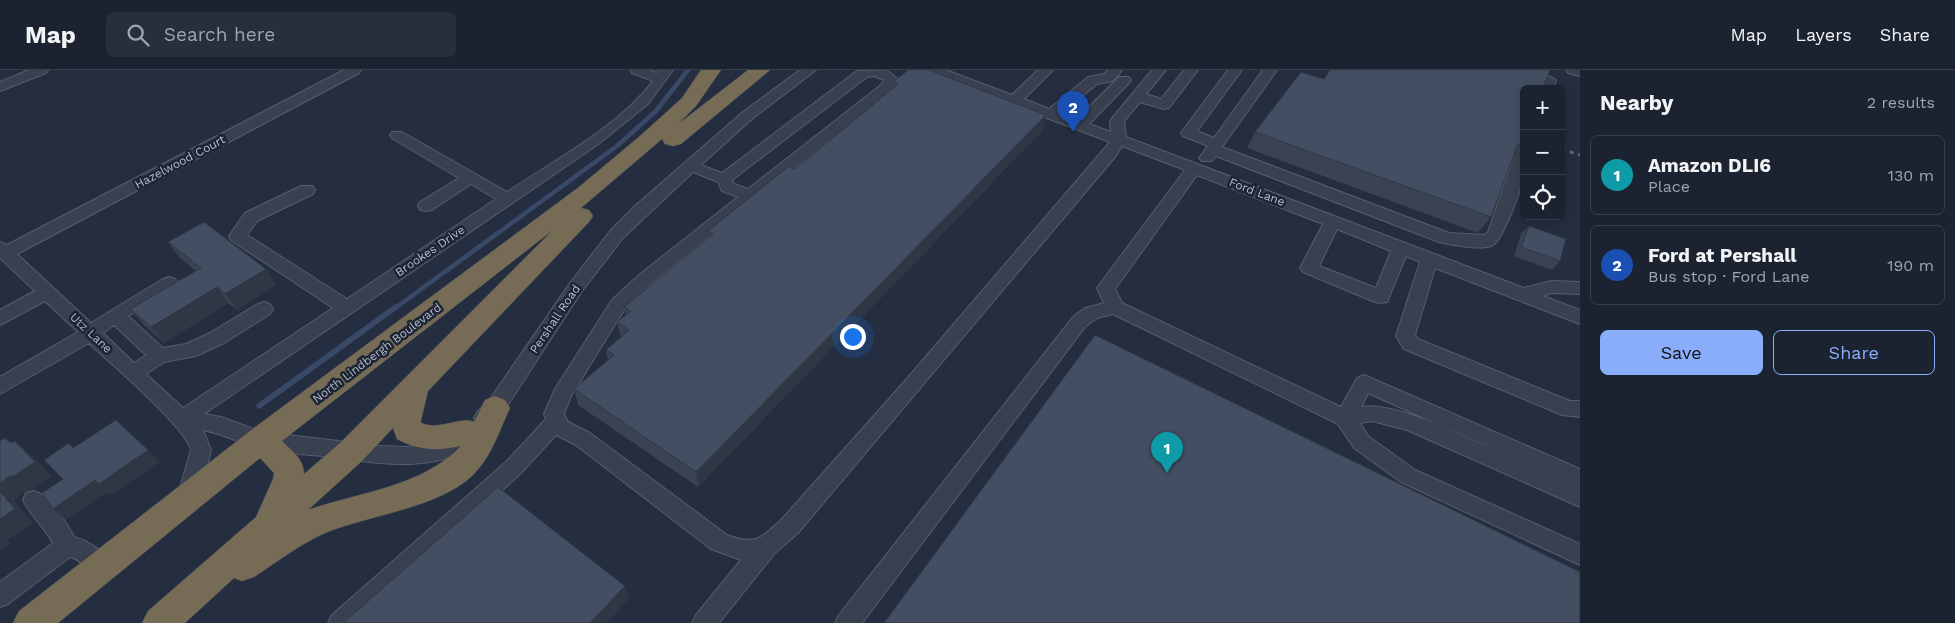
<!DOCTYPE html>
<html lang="en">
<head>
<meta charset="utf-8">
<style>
  body { margin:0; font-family:"Work Sans",sans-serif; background:#282f3c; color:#f1f3f6 }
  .controls { position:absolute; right:15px; top:15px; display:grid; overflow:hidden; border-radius:8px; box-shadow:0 2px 12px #0003 }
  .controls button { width:45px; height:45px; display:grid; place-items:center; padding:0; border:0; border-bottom:1px solid #393f4c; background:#1b2230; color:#f1f3f6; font:25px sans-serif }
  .you { position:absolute; left:852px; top:266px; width:18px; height:18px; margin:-12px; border:4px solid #fff; border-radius:50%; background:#1a73e8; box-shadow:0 0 0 8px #1a73e833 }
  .badge { display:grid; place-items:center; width:32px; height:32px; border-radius:50%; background:#8aadfa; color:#fff; font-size:16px; font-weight:700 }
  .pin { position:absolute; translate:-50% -41px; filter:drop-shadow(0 1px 2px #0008) }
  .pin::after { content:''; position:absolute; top:26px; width:18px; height:15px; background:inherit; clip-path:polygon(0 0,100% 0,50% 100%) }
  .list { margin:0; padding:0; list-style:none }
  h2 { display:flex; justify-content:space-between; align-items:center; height:65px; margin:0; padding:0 20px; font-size:21px }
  h2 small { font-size:16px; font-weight:400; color:#a0a4ab }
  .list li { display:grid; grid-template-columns:32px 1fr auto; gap:15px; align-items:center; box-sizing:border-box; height:80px; margin:0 10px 10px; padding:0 10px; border:1px solid #393f4c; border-radius:8px }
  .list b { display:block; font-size:19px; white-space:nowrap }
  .list p { margin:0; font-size:16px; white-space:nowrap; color:#a0a4ab }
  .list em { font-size:16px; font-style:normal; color:#a0a4ab }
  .actions { display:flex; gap:10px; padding:15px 20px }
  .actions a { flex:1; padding:11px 0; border:1px solid #8aadfa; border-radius:8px; text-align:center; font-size:18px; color:#8aadfa }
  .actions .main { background:#8aadfa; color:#111 }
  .icon { flex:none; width:28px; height:28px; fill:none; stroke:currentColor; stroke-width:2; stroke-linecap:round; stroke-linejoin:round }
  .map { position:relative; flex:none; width:1580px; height:553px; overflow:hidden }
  header { display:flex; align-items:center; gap:30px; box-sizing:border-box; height:70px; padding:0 25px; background:#1b2230; border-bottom:1px solid #393f4c }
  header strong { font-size:24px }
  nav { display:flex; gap:28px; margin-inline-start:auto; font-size:18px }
  .search { width:350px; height:45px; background:#282f3c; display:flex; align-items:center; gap:12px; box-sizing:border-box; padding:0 18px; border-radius:8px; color:#a0a4ab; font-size:19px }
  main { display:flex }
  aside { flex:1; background:#1b2230 }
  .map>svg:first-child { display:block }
</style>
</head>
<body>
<header>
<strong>Map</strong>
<div class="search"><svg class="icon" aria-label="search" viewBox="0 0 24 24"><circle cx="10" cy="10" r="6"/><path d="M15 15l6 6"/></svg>Search here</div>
<nav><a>Map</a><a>Layers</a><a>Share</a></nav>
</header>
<main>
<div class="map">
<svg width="1580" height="553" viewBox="0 0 1580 553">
  <rect width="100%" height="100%" fill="#242e40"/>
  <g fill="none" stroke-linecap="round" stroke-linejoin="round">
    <polyline stroke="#394a69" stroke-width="4.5" points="394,239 617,76 656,41 688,0"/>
    <polyline stroke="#394a69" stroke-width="5.5" points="259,336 396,237"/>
    <g stroke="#565e6d" stroke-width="2">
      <g id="minor">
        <polygon points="29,0 48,0 46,3 0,21 0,12"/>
        <path d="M344,0H361L359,3L17,184L91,253L163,209L169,207L175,209L178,213L175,217L128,246L163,278L186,274L210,263L258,234L264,232L270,234L273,239L270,244L224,273L196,286L164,292L146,304L183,338L333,238L231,170L229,166L245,143L301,116H313L315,120L313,124L257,151L247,165L347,229L496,129L471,114L432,140L426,141L420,140L418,136L420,132L459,108L392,68L390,65L392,62H402L507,122C555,90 618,57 653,11L632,3L630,0H650L657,3L659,0H673L648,34L597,75L204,344L221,347L262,362L381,376L407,377L432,375L464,358L471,360L474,366C453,409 361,391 323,386C302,384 281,383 262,379C241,374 224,364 203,360L211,380L199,428L196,435L188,437L180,435L177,428L191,380C184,355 111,294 89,273L0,324V307L78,262L45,231L0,255V240L35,221L0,188V172L7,175ZM114,255L146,285L134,293L103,263Z"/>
        <path d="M800,0H816L753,48L701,95L722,103L857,1L886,0L898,9L892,20L651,213L624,240L571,326L564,344L568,352L590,363L727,465C756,476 761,468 782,449L905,311L1110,72L928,3L926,0H946L1012,25L1038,0H1053L1024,29L1049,39L1088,7L1104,4L1108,0H1122L1113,11L1097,14L1061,43L1077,49L1119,7H1129L1131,10L1129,13L1089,54L1111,62L1110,51L1152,0H1166L1146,24L1161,29L1184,0H1198L1169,38L1164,39L1140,32L1124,51L1126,67L1524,218L1552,211L1580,212V224L1552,223L1543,226L1580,240V254L1435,198L1415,265L1418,269L1570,331H1580V347L1562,345L1404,279L1396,266L1420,192L1406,186L1387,232L1381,233L1375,232L1303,202L1300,198L1323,154L1197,105L1115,219L1122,233L1341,337L1357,308L1364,305L1580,399V437L1407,360L1372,351L1360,353L1368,366L1415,400L1580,474V495L1401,412L1354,378L1338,354L1113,244L1097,248L1085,257L862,553H835L839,545L1073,247L1085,238L1104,233L1097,218L1100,214L1185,100L1122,76L1115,87L798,463L775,483L719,553H692L696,545L741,490L711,479L576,375L556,365L521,403L357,553H328L332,545L507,391L546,349L544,344L555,319L612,230L639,205L738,127L722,121L718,112L693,102L623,168L582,221L502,344C494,351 489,358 477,354L474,348L477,342L488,332L570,213L611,160L635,136L743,42ZM874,6L884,10L881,15L748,119L734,114L732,110L867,7ZM1337,159L1391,181L1376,218L1319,196ZM1368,323L1524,393C1487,377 1398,330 1361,337Z"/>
        <path d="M1228,0H1242L1197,61L1214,68L1263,0H1277L1222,77L1449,163L1484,165L1488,162L1516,81L1519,78L1524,76C1524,85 1525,95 1524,104C1522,117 1503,170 1493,175C1482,181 1451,175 1439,172L1216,86L1212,91H1202L1199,88L1208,76L1183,66L1181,63Z"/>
        <polygon points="1566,0 1580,0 1580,6 1568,3"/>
        <polygon points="1549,6 1556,10 1553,19 1539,19 1544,7"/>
        <path d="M34,421C53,427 65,451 74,467C90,471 106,483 112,498L109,505L101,509C89,504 82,489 70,487L8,534L0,537V512L53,473C45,458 31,446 23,430L26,423Z"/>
      </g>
    </g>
    <g stroke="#434b5a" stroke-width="1">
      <path id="highway" d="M701,0H721L696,36L677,55L748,0H770L681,74L673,76L665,74L662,69L581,138L589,140L593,146L589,152L428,321L421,350V353C440,361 459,346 474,352L485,330L495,326L505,330L510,338C499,361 492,386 473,405C439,438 369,445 325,463C300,474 277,492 254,507L242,511L234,508L185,553H142L148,541L256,447L273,409L274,403L260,388L58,553H13L19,541L250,361L579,117L640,66L682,28ZM553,160L340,373L304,404C304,389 292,381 282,371ZM393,358L397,369C419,381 438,381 461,376C422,417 359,422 308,440L362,391Z"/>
    </g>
    <use href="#minor" fill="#394050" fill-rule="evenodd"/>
    <use href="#highway" fill="#766b55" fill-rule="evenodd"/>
    <polyline stroke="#5b6477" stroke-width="3" stroke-dasharray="4.5 4.5" stroke-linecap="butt" points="1561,79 1580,85"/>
  </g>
  <g fill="#3a4354">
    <polygon points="1301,2 1522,76 1512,89 1491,147 1478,163 1247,78 1255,62"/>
    <polygon points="893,12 1046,45 1042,61 698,417 578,335 574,319 608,290 606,280 621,267 617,252 626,245 624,237 709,168 708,161 795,99 892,19"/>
    <polygon points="1529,156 1560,191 1552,200 1514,186 1521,164"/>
    <polygon points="168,172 266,199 276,215 237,240 228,233 164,273 144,255 130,239 196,201 180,188"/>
  </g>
  <g fill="#2f3745">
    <polygon points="1046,45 1042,61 698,417 696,402"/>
    <polygon points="266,199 276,215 237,240 225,224"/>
    <polygon points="217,217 228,233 164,273 151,257"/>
    <polygon points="15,371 31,385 52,406 32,420 26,421 14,431 33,453 8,470 11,474 0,481 0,414 8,407"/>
    <polygon points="148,380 160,392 111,425 107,422 66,450 53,439 95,410"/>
    <polygon points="625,516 629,529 607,553 590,553"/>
  </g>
  <g fill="#434e62" stroke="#2f3745">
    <polygon points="908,0 929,0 1046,45 696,402 574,319 614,285 606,280 629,260 617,252 631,241 624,237 713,164 708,161 789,96 795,99 898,14 893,12"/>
    <polygon points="1330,0 1550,0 1543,19 1524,19 1524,72 1522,76 1518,74 1491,147 1255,62 1301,2 1324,9"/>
    <polygon points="204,152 266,199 225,224 217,217 151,257 130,239 201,198 168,172"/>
    <polygon points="1529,156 1566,169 1560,191 1521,177"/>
    <polygon points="1095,265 1580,502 1580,553 884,553"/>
    <polygon points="116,350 148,380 99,414 95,410 53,439 42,423 63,409 44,390 69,373 73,378"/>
    <polygon points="5,368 11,373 15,371 35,392 14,406 8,407 0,414 0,371"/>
    <polygon points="498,417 625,516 590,553 343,553"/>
    <polygon points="0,421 15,439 0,449"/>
  </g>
  <g text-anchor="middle" stroke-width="5" stroke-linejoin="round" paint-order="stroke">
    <g font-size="12" fill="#b5bcca" stroke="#1d2535">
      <text transform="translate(180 92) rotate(-28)" y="4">Hazelwood Court</text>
      <text transform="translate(1257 122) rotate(21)" y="4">Ford Lane</text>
      <text transform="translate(430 181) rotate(-34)" y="4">Brookes Drive</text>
      <text transform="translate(555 249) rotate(-56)" y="4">Pershall Road</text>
      <text transform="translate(91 263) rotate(43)" y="4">Utz Lane</text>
      <text transform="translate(377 283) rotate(-37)" y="4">North Lindbergh Boulevard</text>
    </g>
  </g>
</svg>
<div class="controls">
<button>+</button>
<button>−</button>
<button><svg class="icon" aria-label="locate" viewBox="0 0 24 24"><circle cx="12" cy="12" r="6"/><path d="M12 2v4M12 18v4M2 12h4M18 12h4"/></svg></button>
</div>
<div class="you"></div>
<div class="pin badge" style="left:1167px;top:403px;background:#0f9aa8">1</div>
<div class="pin badge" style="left:1073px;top:62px;background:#1a4fb4">2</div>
</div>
<aside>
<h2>Nearby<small>2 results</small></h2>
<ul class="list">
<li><span class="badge" style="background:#0f9aa8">1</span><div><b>Amazon DLI6</b><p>Place</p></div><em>130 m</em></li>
<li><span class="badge" style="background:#1a4fb4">2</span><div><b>Ford at Pershall</b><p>Bus stop · Ford Lane</p></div><em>190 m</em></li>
</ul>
<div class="actions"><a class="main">Save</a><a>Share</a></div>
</aside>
</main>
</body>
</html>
